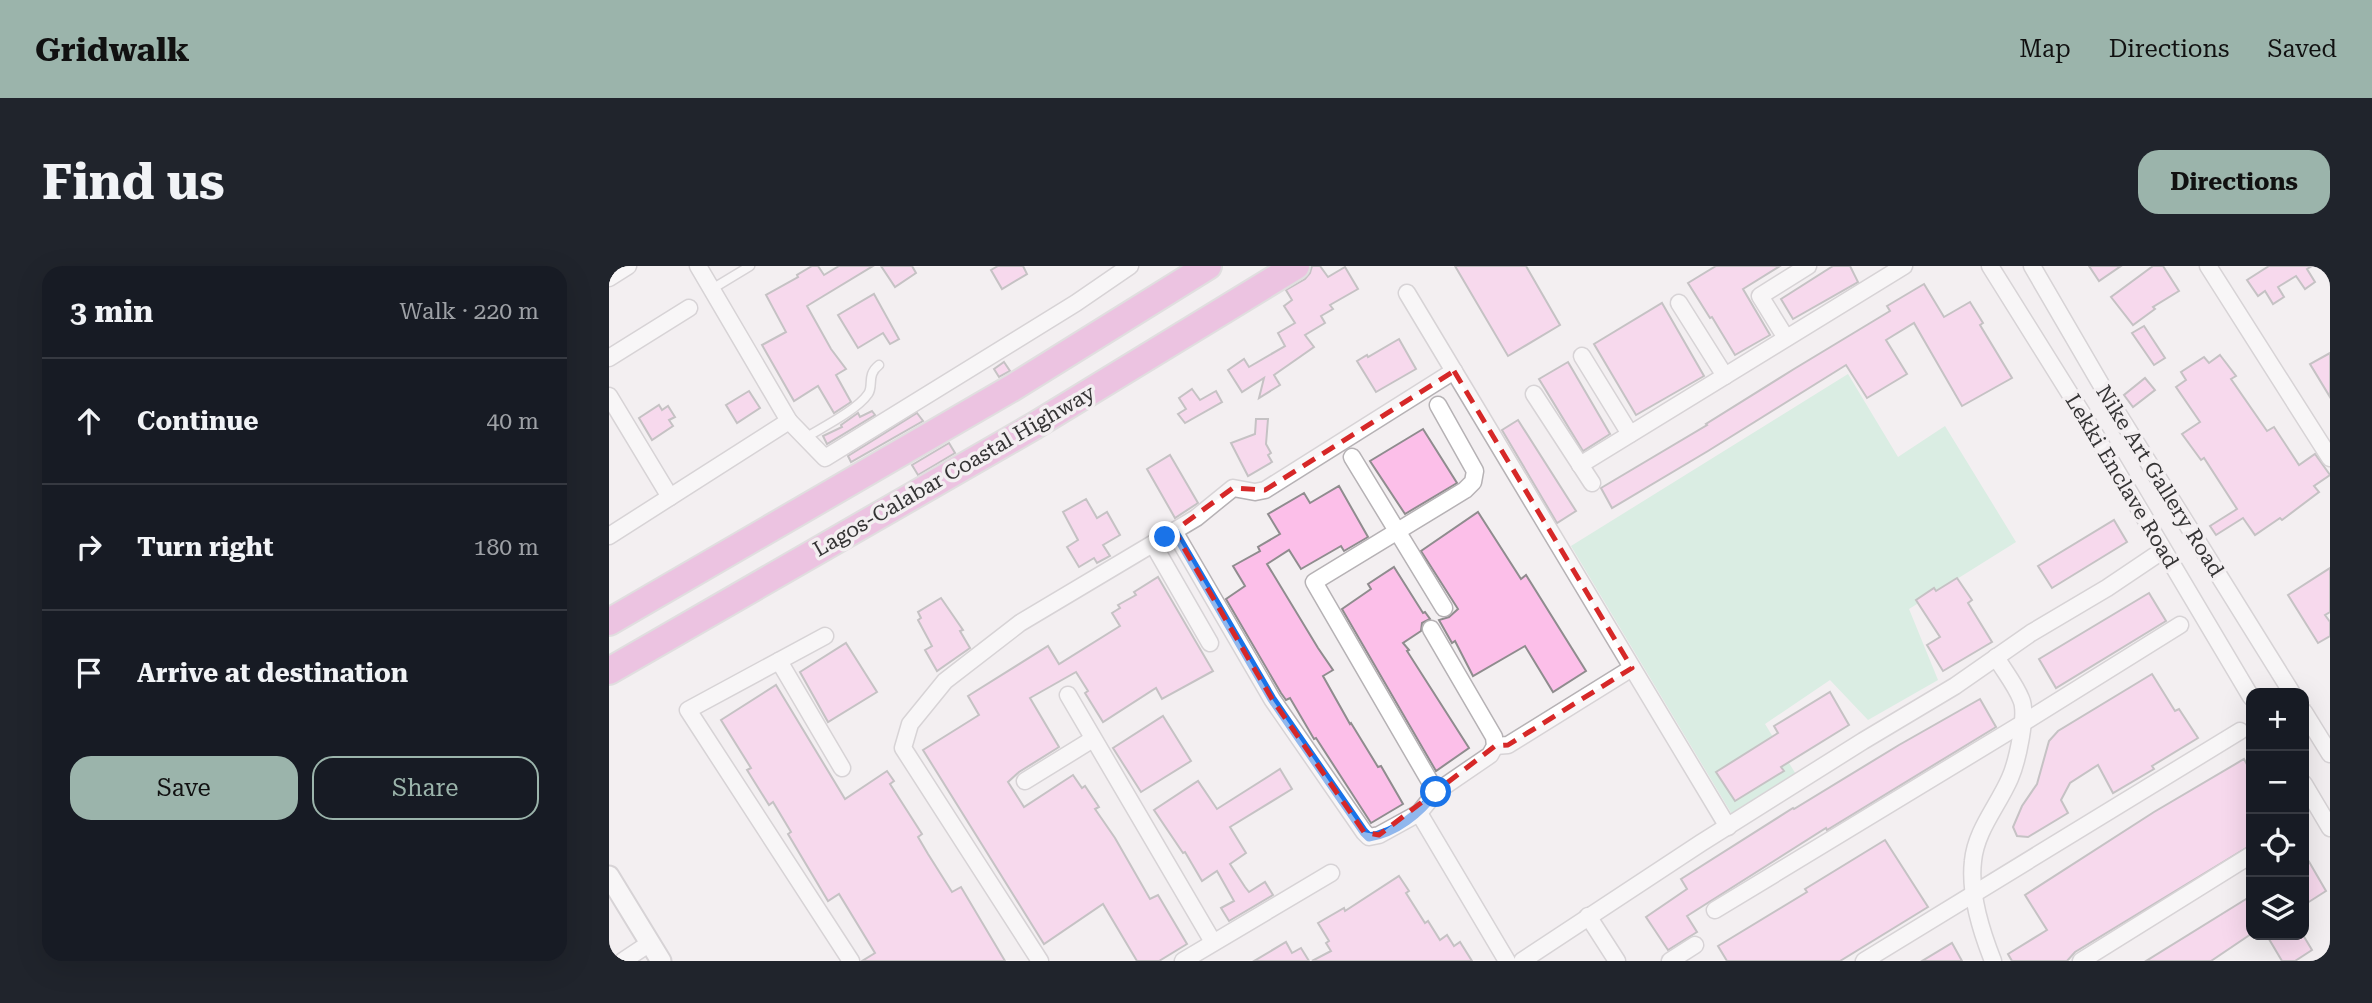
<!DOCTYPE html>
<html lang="en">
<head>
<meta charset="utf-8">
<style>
  body { margin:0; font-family:"Roboto Serif",serif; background:#20242c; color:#f1f3f6 }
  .controls { position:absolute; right:21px; bottom:21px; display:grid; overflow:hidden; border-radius:14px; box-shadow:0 7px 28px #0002 }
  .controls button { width:63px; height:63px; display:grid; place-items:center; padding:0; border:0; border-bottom:2px solid #363941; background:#171b24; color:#f1f3f6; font:35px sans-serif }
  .stop { position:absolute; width:21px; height:21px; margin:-16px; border:5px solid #1a73e8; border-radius:50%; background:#fff }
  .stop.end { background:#1a73e8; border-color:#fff; box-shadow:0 2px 7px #0008 }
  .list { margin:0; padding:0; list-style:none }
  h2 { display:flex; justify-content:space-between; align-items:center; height:91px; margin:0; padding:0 28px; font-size:30px }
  h2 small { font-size:23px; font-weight:400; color:#9ea1a6 }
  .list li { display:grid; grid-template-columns:46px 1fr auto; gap:21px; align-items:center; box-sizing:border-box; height:126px; padding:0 28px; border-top:2px solid #363941 }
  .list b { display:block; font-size:26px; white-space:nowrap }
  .list em { font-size:23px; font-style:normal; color:#9ea1a6 }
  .actions { display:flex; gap:14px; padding:21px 28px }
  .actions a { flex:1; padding:16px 0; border:2px solid #9bb4ab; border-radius:21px; text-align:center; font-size:24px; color:#9bb4ab }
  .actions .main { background:#9bb4ab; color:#111 }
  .icon { flex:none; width:38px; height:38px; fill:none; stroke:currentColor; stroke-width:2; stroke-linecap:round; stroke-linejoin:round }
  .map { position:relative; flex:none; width:1721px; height:695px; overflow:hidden; border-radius:21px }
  header { display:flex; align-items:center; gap:42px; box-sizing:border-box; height:98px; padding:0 35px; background:#9bb4ab; color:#111 }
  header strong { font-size:33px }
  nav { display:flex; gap:38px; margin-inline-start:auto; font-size:24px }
  .intro { display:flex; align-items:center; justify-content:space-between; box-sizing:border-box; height:168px; padding:0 42px }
  h1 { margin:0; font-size:49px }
  .button { padding:18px 32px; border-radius:21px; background:#9bb4ab; color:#111; font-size:24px; font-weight:700 }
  main { display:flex; gap:42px; padding:0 42px }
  aside { flex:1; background:#171b24; border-radius:21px; box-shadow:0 7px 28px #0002 }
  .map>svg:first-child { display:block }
</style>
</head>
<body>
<header>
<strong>Gridwalk</strong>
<nav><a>Map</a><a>Directions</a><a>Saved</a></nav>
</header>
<div class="intro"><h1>Find us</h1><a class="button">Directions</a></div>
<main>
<aside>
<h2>3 min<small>Walk · 220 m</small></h2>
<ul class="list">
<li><svg class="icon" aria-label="ahead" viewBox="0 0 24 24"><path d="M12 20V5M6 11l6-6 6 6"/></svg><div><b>Continue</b></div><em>40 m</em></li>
<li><svg class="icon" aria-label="right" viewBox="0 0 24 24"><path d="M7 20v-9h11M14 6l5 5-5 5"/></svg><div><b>Turn right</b></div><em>180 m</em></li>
<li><svg class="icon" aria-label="arrive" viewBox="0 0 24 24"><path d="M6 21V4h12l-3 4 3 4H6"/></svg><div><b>Arrive at destination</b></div></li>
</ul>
<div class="actions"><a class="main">Save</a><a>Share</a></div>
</aside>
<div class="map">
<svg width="1721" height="695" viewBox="0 0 1721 695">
  <rect width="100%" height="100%" fill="#f3eff1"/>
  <polygon fill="#bcebd2" points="1239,108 1289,191 1336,160 1407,276 1300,343 1329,414 1259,454 1221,414 1156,458 1188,510 1127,555 962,280"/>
  <g fill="#fcbfe9" stroke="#8f8c8e" stroke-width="2">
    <polygon points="203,0 209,0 215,9 230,0 264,0 198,40 222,83 237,103 227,109 242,136 225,147 209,120 185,135 153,79 177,66 157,29 189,11 188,9"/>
    <polygon points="272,0 303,0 307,7 286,21"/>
    <polygon points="389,0 414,0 418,8 393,23 382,4"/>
    <polygon points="703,0 711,0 719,11 736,1 749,23 721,39 724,43 712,50 716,57 696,69 705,81 665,109 671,119 650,132 655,112 633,126 619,104 635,93 640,101 676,80 669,67 686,57 675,40 683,34 677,24 696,13 701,7"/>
    <polygon points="846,0 917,0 951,59 899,90"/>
    <polygon points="1107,0 1171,0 1134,23 1161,69 1126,89 1103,51 1101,52 1079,17"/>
    <polygon points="1224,0 1241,0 1249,16 1184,53 1172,33"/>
    <polygon points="1480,0 1512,0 1490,15"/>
    <polygon points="1544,0 1554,0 1570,25 1544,41 1546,43 1524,59 1502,31"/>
    <polygon points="1660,0 1703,0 1698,3 1706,16 1696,23 1687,10 1669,21 1675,31 1664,38 1656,25 1649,30 1638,14"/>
    <polygon points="1315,18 1335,51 1361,36 1374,57 1371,59 1403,112 1353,140 1305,57 1277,74 1298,108 1258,132 1237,99 1099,185 1003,242 992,222 1098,159 1097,158 1185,103 1281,45 1278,40"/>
    <polygon points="265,28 290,73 281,78 274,67 249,82 229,49"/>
    <polygon points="1053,37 1095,110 1027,149 985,78"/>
    <polygon points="1535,60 1556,92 1545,99 1523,67"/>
    <polygon points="790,73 807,103 767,126 748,95 758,89 759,91"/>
    <polygon points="1721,87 1721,131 1701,98"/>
    <polygon points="1611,89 1627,110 1622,113 1658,165 1665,161 1690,199 1706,188 1721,209 1705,220 1710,226 1673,254 1671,252 1646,269 1634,252 1607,269 1601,260 1628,243 1595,192 1592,194 1573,168 1591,156 1567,121 1577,114 1572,106 1595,91 1600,97"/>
    <polygon points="395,96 401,105 390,111 385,103"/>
    <polygon points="959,96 1001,168 974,185 930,113"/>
    <polygon points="1536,112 1546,124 1524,141 1515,129"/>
    <polygon points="583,123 591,134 607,125 613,136 576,157 569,148 577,143 570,132"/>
    <polygon points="140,125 151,142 128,157 117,139"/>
    <polygon points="50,139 53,144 59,140 66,151 60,154 64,160 43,174 30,152"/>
    <polygon points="263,145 266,149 218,178 214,170 233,161 232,159 249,147 251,151"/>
    <polygon points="308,147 314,155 242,196 239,190"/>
    <polygon points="647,153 659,153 657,178 662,187 659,189 663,196 639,210 622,177 646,168"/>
    <polygon points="909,154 967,245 948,257 893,164"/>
    <polygon points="814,163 848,217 796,248 761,195"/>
    <polygon points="340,177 346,187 309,209 303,199"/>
    <polygon points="561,189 589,237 566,252 538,203"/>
    <polygon points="730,220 759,271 735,285 732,280 692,303 680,284 658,298 709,382 724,404 714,410 741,458 742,457 769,501 772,500 794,538 762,557 707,472 705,473 681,432 677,434 672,427 617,333 636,320 624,300 651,285 649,281 671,268 659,248 695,227 701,237"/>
    <polygon points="477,233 488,252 498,246 511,269 494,279 501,290 488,297 485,292 470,301 458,281 469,274 454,246"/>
    <polygon points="869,246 912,313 917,309 977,405 944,426 916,380 864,410 846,375 843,377 830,354 840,351 849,343 812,285"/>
    <polygon points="1505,254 1518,276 1443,322 1429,300"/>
    <polygon points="785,301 814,347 816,346 821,353 813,357 812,365 794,377 800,384 798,385 860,482 827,505 733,343 762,323 759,318"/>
    <polygon points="1721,302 1721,346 1716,349 1721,356 1721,370 1709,377 1679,329"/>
    <polygon points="549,311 604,405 553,433 547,422 494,456 476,427 479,425 467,406 421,432 450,481 410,506 399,516 415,541 464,509 473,522 476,520 490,541 486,543 506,572 541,633 549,629 578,678 550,695 528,695 494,638 435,678 314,484 370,449 359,430 439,380 450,398 511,360 503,347 511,342 509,339 527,329 525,326"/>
    <polygon points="1348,312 1363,334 1359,337 1383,376 1334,405 1318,379 1331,371 1307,334 1325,322 1327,325"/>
    <polygon points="1540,327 1557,355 1447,422 1430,393"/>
    <polygon points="332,332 354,364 351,365 361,382 328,405 316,384 323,380 309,354 312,352 309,346"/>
    <polygon points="237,377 268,426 219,456 191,406"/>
    <polygon points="1543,408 1566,445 1570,443 1589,472 1543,500 1545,503 1504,527 1489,499 1461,517 1452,534 1459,547 1419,571 1408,570 1404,561 1413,540 1428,518 1440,475 1449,465"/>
    <polygon points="167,419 236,533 278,505 285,515 281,518 313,568 309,571 319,588 343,626 352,621 396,695 253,695 266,687 230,628 219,635 179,568 182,566 164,536 160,539 138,504 142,502 112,454"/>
    <polygon points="1221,426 1240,459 1172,501 1175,505 1126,535 1107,506 1169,467 1165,460"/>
    <polygon points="1371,433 1387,461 1218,564 1217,562 1078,650 1088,666 1059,684 1037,651 1078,623 1072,613 1184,542 1185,543 1290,479"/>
    <polygon points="554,450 582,495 532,526 504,482"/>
    <polygon points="1635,493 1642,506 1642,579 1466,686 1458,695 1403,695 1399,688 1438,664 1416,629 1545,546"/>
    <polygon points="671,503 683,523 621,561 637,587 621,598 636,621 640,626 656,616 664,629 620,655 612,642 625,635 608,605 593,615 576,586 574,587 545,544 589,515 608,543"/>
    <polygon points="1276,574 1319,641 1231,695 1118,695 1109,680 1198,626 1196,623"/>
    <polygon points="1695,587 1717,625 1695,639"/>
    <polygon points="790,610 800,625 797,627 816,657 819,655 831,674 838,669 845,680 851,676 863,695 703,695 722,685 717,677 720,675 709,657 735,642 736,645"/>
    <polygon points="1642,630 1642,668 1602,695 1537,695"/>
    <polygon points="1667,669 1694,669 1703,684 1686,695 1673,695 1660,673"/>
    <polygon points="677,676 683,687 692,682 700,695 645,695"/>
    <polygon points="1343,677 1353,695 1313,695"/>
  </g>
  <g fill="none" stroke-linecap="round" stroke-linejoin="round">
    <g stroke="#b6b2b5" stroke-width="11">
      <g id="service">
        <polyline points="103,23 141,0"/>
        <path d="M196,172C214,161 248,144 259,128C265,120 257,109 270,99"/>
      </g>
    </g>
    <g stroke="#b6b2b5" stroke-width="19">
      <g id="minor">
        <polyline points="1381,0 1481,160 1642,431"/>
        <polyline points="1423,0 1508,146 1683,427"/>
        <polyline points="1599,0 1721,192"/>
        <polyline points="0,12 19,0"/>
        <polyline points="798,27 1119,561"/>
        <polyline points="1070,37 1116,110"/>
        <polyline points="1177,72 1151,30 1199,0"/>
        <polyline points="973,90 1021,168"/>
        <polyline points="0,92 80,42"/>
        <polyline points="925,128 983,217"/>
        <polyline points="0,130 61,231"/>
        <polyline points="829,139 866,205 864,216 856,224 705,316 827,526 810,547 898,695"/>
        <polyline points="180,155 216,192 467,37 521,0"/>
        <polyline points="743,191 835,342"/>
        <polyline points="971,199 1295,0"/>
        <polyline points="565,265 663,433 755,566 760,571 770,569 810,547"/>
        <polyline points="0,270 180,155 89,0"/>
        <polyline points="544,278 601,377"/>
        <polyline points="822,363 885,471 886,480 881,489 827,526"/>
        <polyline points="216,370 79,444 242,695"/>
        <polyline points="170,395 233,502"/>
        <polyline points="459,429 604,676"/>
        <polyline points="1695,446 1721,488"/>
        <polyline points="886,480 899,479 1023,402"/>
        <polyline points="416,515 484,473"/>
        <polyline points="1695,518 1721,562"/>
        <polyline points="1106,644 1414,457 1571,359"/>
        <polyline points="979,650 1008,695"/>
        <polyline points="14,695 41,677"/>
        <polyline points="431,695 294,482 301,458 336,415 411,357 587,252 624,222 646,226 656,224 845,105"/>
        <polyline points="574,695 722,607"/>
        <polyline points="913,695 1092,577 1254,475 1346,420 1422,367 1498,322 1553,285"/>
        <polyline points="1061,695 1086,679"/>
        <polyline points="1255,695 1631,465"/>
        <path d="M1384,695C1372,665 1360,628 1364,595C1367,564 1389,540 1401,512C1408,496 1419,448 1412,433C1406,418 1395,405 1387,391"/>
        <polyline points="1472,695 1642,589"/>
      </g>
    </g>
    <g stroke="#b6b2b5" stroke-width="23">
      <polyline id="tertiary" points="0,610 52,695"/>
    </g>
    <g stroke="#cacaca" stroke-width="30">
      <g id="trunk">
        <polyline points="0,356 403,122 599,0"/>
        <polyline points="0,405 425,160 687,0"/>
      </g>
    </g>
    <use href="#service" stroke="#fff" stroke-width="8"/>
    <use href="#minor" stroke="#fff" stroke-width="16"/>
    <use href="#tertiary" stroke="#fff" stroke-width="19"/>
    <use href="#trunk" stroke="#e48fcf" stroke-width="26"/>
  </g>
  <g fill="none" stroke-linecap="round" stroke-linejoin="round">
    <path stroke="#1a73e8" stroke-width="9" d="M556,271L565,265L663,433L755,566L760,571C787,567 811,547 827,526"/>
  </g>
  <path d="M0 0H1721V695H0ZM845,105L1023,402L899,479L886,480L770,569L755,566L663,433L565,265L624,222L656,224Z" fill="#f3eff1" fill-opacity=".55" fill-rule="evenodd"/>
  <path fill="none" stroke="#d62828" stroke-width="5" stroke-dasharray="14 9" stroke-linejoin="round" d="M845,105L1023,402L899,479L886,480L770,569L755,566L663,433L565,265L624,222L656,224Z"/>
  <g text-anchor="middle" stroke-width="7" stroke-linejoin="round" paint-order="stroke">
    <g font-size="21" fill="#353435" stroke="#f3eff1">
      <text transform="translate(345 205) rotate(-30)" y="7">Lagos-Calabar Coastal Highway</text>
      <text transform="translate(1513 215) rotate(59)" y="7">Lekki Enclave Road</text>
      <text transform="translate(1551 215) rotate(58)" y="7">Nike Art Gallery Road</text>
    </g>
  </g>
</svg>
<div class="controls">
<button>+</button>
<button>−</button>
<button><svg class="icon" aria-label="locate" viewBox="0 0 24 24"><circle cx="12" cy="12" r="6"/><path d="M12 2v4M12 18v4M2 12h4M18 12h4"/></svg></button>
<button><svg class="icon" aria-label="layers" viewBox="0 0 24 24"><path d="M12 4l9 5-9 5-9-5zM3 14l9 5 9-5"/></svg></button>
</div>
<div class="stop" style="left:827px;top:526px"></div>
<div class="stop end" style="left:556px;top:271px"></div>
</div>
</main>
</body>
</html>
